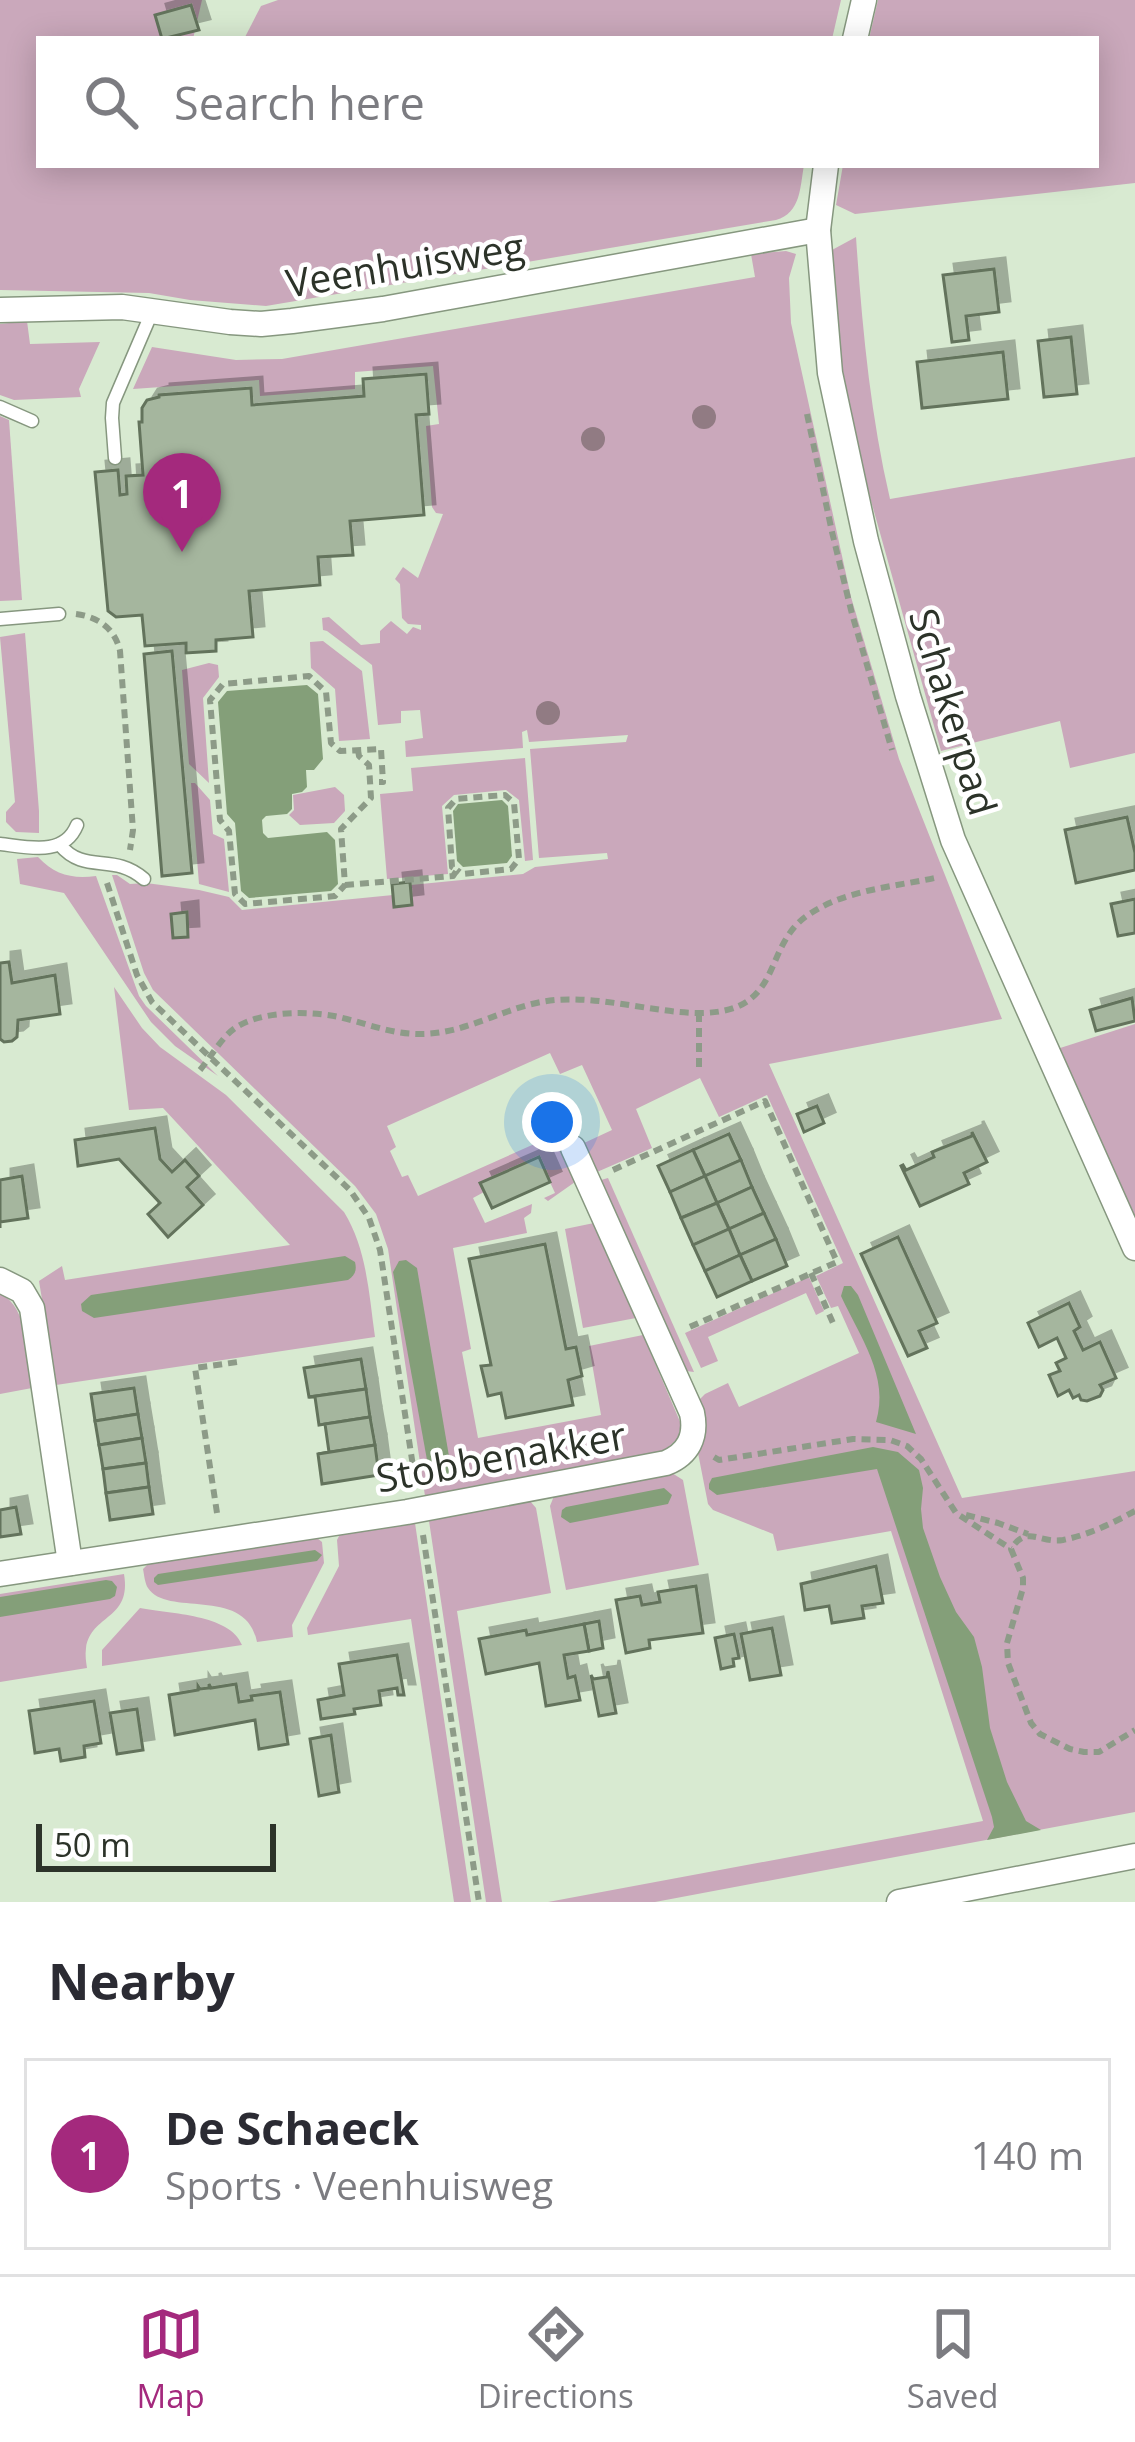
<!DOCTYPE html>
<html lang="en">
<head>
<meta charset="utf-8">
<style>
  body { margin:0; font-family:"Open Sans",sans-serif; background:#f2f2f3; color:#2b2b33 }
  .scale { position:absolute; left:36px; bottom:30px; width:240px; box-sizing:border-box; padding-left:12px; border:6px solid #2c3329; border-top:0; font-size:33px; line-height:42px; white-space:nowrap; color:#2c3329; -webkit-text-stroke:9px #fff; paint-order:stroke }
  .you { position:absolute; left:552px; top:1122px; width:42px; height:42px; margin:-30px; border:9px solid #fff; border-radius:50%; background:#1a73e8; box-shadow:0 0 0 18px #1a73e833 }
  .badge { display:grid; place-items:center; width:78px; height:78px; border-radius:50%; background:#a4297d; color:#fff; font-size:39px; font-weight:700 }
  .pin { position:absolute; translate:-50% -99px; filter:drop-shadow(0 3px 6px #0008) }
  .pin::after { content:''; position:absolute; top:63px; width:42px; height:36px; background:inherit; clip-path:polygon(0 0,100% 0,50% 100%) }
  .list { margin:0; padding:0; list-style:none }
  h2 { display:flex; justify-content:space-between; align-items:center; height:156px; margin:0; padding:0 48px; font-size:51px }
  h2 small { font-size:39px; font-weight:400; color:#7c7c81 }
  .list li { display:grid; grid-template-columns:78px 1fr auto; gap:36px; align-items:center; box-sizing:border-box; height:192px; margin:0 24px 24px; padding:0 24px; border:3px solid #e1e1e2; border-radius:0px }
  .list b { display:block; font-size:45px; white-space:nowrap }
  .list p { margin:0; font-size:39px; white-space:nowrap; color:#7c7c81 }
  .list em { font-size:39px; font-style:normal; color:#7c7c81 }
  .icon { flex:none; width:66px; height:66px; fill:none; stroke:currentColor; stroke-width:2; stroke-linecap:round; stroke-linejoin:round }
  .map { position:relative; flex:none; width:1135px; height:1902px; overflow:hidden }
  .search { position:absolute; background:#fff; box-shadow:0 6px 30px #0003; left:36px; right:36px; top:36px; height:132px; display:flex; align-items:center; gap:30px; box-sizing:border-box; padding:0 42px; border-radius:0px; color:#7c7c81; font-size:45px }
  .sheet { height:372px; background:#fff }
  nav { display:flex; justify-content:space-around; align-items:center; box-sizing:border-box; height:168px; border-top:3px solid #e1e1e2; background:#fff; font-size:33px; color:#7c7c81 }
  nav a { display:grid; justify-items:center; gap:6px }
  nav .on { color:#a4297d }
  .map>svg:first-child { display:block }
</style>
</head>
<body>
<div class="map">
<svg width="1135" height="1902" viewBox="0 0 1135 1902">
  <defs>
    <filter id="shadow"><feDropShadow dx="11" dy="-11" stdDeviation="0" flood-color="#0004"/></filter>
  </defs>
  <rect width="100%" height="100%" fill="#d8ead1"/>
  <g fill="#caa8bb">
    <path d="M0,0H202L193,39H39V165H804C800,187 801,213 776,220L266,306L190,300L149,293L0,290Z"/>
    <polygon points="278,0 841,0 832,39 244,39 261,6"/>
    <polygon points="878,0 1135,0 1135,183 855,214 836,205 843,165 1096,165 1096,39 869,39"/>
    <path d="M856,237C862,325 870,413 890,499L1135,457V753L1070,768L1060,721L941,751L861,465L841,361L832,250Z"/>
    <polygon points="786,251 796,254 789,278 791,323 851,597 899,759 1002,1019 769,1064 962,1498 1135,1471 1135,1812 655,1902 548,1902 983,1821 891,1531 777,1551 773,1534 713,1510 708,1504 698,1453 706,1434 706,1418 699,1400 705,1394 728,1383 739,1407 859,1353 838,1306 831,1308 816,1276 843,1263 767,1095 719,1117 700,1078 636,1109 652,1148 597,1172 584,1143 612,1130 582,1065 560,1074 550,1053 387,1126 396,1147 390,1151 402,1177 408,1175 418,1196 550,1137 541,1116 544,1114 575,1182 548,1201 544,1198 555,1193 538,1156 480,1182 484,1192 473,1198 485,1223 532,1204 531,1213 524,1218 527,1233 453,1248 471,1349 462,1352 478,1438 601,1415 589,1346 643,1335 681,1424 678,1438 663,1452 425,1496 388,1249 376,1214 355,1186 153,990 144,973 112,875 117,875 130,884 146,883 199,890 229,897 242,910 393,895 395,907 412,905 411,885 523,874 535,867 608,859 607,853 539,858 530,749 626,742 628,735 529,742 527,730 522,732 523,748 406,757 405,741 423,738 420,710 401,711 401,723 378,725 372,665 327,631 323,630 322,618 329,617 361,645 380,643 380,631 391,621 407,634 413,627 421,630 421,625 408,624 402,618 400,584 395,579 403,567 418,578 443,514 436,513 432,507 426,426 439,424 433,366 355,372 355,389 260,396 259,380 133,389 152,347 236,360 282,359 755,277 751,254"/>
    <polygon points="27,321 30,344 100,342 79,389 81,397 14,400 0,395 0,324"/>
    <polygon points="0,416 9,420 22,600 0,601"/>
    <polygon points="25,633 39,811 39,833 16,832 6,822 6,812 15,802 0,637"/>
    <polygon points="323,641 362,671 370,739 339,741 335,689 311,668 310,642"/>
    <polygon points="209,663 218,665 219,677 203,698 209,783 189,764 182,670"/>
    <polygon points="525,758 533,860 525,861 519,800 506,790 454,795 442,806 448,874 387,879 380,794 413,791 411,768"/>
    <polygon points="191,783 195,783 210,800 213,834 224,839 229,892 199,884"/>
    <polygon points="335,787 344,795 345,811 334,823 300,825 289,815 294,810 293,795"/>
    <path d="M38,857C55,875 72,879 96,876L139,996L146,1006L218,1076L175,1046L151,1022L64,893L20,884L17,859Z"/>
    <path d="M114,987L142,1028L160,1047L226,1095L344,1212C367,1249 369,1295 375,1337L56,1385L39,1281L62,1266L65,1280L290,1245L163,1108L129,1110Z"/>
    <polygon points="1135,1024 1135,1221 1057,1049"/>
    <polygon points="608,1178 694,1372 686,1371 601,1180"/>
    <polygon points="594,1223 636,1318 583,1328 565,1229"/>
    <polygon points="809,1277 824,1311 816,1315 806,1293 708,1337 718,1361 701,1368 685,1333"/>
    <path d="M0,1293C30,1309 27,1357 32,1388L0,1394Z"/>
    <polygon points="672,1473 683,1480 699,1565 566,1590 550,1506 554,1496"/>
    <polygon points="530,1501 536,1508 551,1593 457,1611 502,1902 486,1902 429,1521"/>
    <polygon points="415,1523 471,1902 454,1902 411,1619 308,1635 307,1628 339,1566 337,1540 340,1534"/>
    <path d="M317,1538L322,1542L324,1563L292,1625L293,1637L257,1642C246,1585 167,1618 148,1588C145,1584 144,1574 143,1569L149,1563Z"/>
    <path d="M124,1574C132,1620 91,1614 86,1648C85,1655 86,1662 87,1668L0,1682V1594Z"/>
    <path d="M140,1608C170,1614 230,1614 242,1645L102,1666V1650Z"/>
  </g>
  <g fill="#849f79">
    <polygon points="307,685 318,694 323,759 314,770 306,770 307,787 302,792 292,794 292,809 287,814 266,816 262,820 263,833 268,838 327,832 335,840 338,884 331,891 249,898 241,891 235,823 227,814 218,702 227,691"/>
    <polygon points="502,800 508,806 512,856 507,863 463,867 457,861 453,811 458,804"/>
    <path d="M345,1256L355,1262C357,1271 355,1275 348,1280L94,1318L82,1311L81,1304L91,1295Z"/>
    <path d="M406,1260L417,1268L451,1468C450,1477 447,1479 438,1480L429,1471L393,1272L399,1261Z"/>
    <path d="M844,1286H851L858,1295L916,1434L876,1422C890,1377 860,1337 841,1296Z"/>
    <polygon points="873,1447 898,1452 919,1470 923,1488 921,1509 923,1528 940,1577 956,1612 974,1637 982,1667 990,1728 1007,1782 1026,1821 1041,1830 987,1840 994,1827 992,1817 877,1469 717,1495 709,1489 709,1484 712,1478"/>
    <polygon points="664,1488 672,1495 668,1504 570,1523 561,1517 562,1510 566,1507"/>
    <polygon points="315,1550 322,1555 317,1561 158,1585 154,1582 154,1578 158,1574"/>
    <polygon points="106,1580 112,1581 117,1587 115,1596 110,1599 0,1617 0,1597"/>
  </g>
  <g fill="#a5b69e" stroke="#63735c" stroke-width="3" filter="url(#shadow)">
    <polygon points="191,5 199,30 162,39 155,15"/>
    <polygon points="994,269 999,312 966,316 969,340 952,342 943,275"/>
    <polygon points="1071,337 1077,394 1044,397 1038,341"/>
    <polygon points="1003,352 1008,399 922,408 917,362"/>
    <polygon points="426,374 429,414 416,415 424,515 350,521 353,555 318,557 320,585 249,591 253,637 216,640 216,651 186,653 186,643 145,646 142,615 116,617 108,611 95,472 118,470 120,495 127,494 126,476 143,475 139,422 142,422 142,408 147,400 159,397 159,395 251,388 252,405 364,396 363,379"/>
    <polygon points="172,651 192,873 162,876 144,654"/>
    <polygon points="1127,817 1135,853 1135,870 1076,883 1065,830"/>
    <polygon points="410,882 412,905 394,907 392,884"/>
    <polygon points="1135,899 1135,933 1118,936 1111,904"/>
    <polygon points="187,912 188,937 173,938 171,914"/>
    <polygon points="9,962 12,983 55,975 60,1014 18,1020 17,1037 12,1041 4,1042 0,1039 0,963"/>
    <polygon points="1132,998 1135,1021 1096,1031 1090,1010"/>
    <polygon points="817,1106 824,1123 804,1132 797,1114"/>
    <polygon points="155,1128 160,1159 172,1172 185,1160 199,1176 187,1187 203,1205 168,1237 148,1214 160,1203 119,1159 78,1166 75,1140"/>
    <polygon points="972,1132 987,1162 964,1173 969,1184 920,1206 901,1166 903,1165 906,1170 934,1157 932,1152 972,1136"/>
    <polygon points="729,1134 741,1160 705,1176 693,1150"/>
    <polygon points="693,1150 705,1176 670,1192 658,1166"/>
    <polygon points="539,1157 550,1182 492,1208 480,1183"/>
    <polygon points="741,1160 752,1187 717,1203 705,1176"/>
    <polygon points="22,1176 28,1218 0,1222 0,1228 0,1180"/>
    <polygon points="705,1176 717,1203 681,1218 670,1192"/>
    <polygon points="752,1187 764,1213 729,1229 717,1203"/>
    <polygon points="717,1203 729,1229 693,1245 681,1218"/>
    <polygon points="764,1213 776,1239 740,1255 729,1229"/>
    <polygon points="729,1229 740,1255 705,1271 693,1245"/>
    <polygon points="898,1237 937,1323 919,1331 927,1348 908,1356 861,1254"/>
    <polygon points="776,1239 787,1266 752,1281 740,1255"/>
    <polygon points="545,1244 566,1349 576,1347 582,1376 568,1380 573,1405 506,1418 501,1393 488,1396 481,1366 491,1365 469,1259"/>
    <polygon points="740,1255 752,1281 717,1297 705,1271"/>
    <polygon points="1069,1303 1080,1327 1074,1331 1083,1350 1100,1342 1116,1378 1100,1385 1103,1390 1100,1396 1087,1401 1081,1400 1079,1395 1073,1398 1069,1390 1058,1396 1049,1375 1060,1371 1056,1363 1066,1358 1057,1338 1039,1347 1028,1323"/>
    <polygon points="361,1359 366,1389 309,1397 304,1368"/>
    <polygon points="134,1388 138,1414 95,1421 91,1394"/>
    <polygon points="366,1389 370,1417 319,1425 315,1397 309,1397"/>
    <polygon points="138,1414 142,1438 99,1445 95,1421"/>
    <polygon points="370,1417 375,1445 318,1454 329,1452 325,1424"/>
    <polygon points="142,1438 146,1463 103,1469 99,1445"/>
    <polygon points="375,1445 379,1475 322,1484 318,1454"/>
    <polygon points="146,1463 149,1487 106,1493 103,1469"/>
    <polygon points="149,1487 153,1514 110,1520 106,1493"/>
    <polygon points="16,1507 21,1534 0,1537 0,1510"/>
    <polygon points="876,1566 883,1603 862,1606 864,1618 832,1623 829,1606 805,1610 801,1584"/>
    <polygon points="696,1586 703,1633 649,1640 650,1648 626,1653 616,1600 640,1596 642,1605 660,1602 658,1592"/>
    <polygon points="599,1621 603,1648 589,1651 584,1624"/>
    <polygon points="584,1624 589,1651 564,1655 568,1678 575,1676 580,1700 546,1706 539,1663 486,1674 479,1639 526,1630 527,1635"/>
    <polygon points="772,1628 781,1675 750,1680 741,1634"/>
    <polygon points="734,1634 739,1658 733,1659 734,1666 721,1669 715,1638"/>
    <polygon points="397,1655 404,1695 398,1695 397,1688 379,1691 381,1705 354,1709 355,1714 321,1719 318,1700 344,1695 339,1664"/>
    <polygon points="608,1671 616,1713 599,1716 591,1675 593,1679 607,1677"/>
    <polygon points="209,1684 211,1688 236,1684 239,1702 252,1700 251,1696 280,1692 288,1744 259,1749 255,1720 175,1735 169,1695 198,1690 198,1686 200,1689 209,1688"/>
    <polygon points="94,1701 101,1743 84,1746 85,1757 61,1761 59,1749 35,1753 29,1711"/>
    <polygon points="137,1709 143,1750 117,1754 110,1713"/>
    <polygon points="331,1735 339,1792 319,1796 310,1739"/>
  </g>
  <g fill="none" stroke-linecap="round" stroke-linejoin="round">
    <g stroke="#86977f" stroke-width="15">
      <g id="lane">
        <polyline points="0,407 32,421"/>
        <polyline points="115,458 112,418 113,403 152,312"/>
        <polyline points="0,619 59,614"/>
        <path d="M0,844C28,847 64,857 77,825"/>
        <path d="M60,845C85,875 113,852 144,879"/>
      </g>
    </g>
    <g stroke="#86977f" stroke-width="27">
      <g id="street">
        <polyline points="855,39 864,0"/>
        <polyline points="826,165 818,230 830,373 866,541 908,696 953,840 1135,1248"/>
        <polyline points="0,310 122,307 230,322 261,324 292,321 383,309 818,230"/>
        <polyline points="0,1280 22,1291 32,1308 70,1563"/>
        <path d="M0,1574L407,1512L666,1463C688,1454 697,1437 692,1413L573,1148"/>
        <polyline points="899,1902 1135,1856"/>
      </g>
    </g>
    <g stroke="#8d9b88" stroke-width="6" stroke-dasharray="9 6" stroke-linecap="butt">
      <polyline points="807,414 832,532 852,614 892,750"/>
      <path d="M76,614C99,617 115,629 120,651L133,830L130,850"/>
      <polyline points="358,750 359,756 369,765 371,798 341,829 345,885 335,896 245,904 235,894 229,831 220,820 210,700 223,684 309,676 326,692 331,743 340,751 381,749 383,782 379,782"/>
      <polyline points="107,883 137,975 152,1002 350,1190 369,1218 380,1250 416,1486"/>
      <polyline points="345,885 453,876 457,870 452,867 448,808 456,799 505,795 514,803 519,859 511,869 462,874 457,870"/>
      <polyline points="699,1013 699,1072"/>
      <path d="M200,1070C211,1057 221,1038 235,1028C261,1011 305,1011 334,1016C364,1022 391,1035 423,1034C470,1033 509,1004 555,1000C604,996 654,1013 701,1013C785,1012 761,947 808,915C846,889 895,887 939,877"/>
      <polyline points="613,1170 765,1101 837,1262 685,1329"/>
      <polyline points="811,1273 833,1323"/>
      <polyline points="714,1457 719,1460 853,1439 890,1440 907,1446 921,1459 956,1513 1011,1549"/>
      <path d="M1135,1511C1113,1523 1088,1535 1063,1540C1040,1544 1027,1524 1011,1549L1023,1578V1588L1007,1643L1008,1663L1031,1723L1040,1734L1070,1749L1084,1752H1099L1135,1730"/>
      <polyline points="217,1513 195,1368 238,1362"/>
      <polyline points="966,1515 998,1523 1028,1534"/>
      <polyline points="423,1535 479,1902"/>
    </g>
    <use href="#lane" stroke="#fff" stroke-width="12"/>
    <use href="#street" stroke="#fff" stroke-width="24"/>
  </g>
  <g fill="#917b83">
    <circle cx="704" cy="417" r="12"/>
    <circle cx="593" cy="439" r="12"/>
    <circle cx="548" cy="713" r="12"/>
  </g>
  <g text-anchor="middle" stroke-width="9" stroke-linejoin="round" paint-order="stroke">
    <g font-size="39" fill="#2c3329" stroke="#fff">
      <text transform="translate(405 265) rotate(-9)" y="14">Veenhuisweg</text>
      <text transform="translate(953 712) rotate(73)" y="14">Schakerpad</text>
      <text transform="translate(501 1457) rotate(-10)" y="14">Stobbenakker</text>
    </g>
  </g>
</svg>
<div class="scale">50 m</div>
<div class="you"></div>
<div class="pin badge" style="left:182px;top:552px">1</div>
<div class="search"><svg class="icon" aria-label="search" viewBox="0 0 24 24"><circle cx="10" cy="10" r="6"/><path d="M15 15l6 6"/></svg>Search here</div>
</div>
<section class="sheet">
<h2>Nearby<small></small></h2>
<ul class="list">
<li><span class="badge">1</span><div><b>De Schaeck</b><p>Sports · Veenhuisweg</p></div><em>140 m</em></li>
</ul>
</section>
<nav>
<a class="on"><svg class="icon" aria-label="map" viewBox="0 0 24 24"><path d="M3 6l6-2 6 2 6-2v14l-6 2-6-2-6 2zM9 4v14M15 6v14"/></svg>Map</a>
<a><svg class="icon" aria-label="directions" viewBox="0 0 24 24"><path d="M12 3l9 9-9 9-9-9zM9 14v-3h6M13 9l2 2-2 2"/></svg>Directions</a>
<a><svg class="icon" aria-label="saved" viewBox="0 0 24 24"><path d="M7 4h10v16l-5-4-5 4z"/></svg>Saved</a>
</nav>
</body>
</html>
